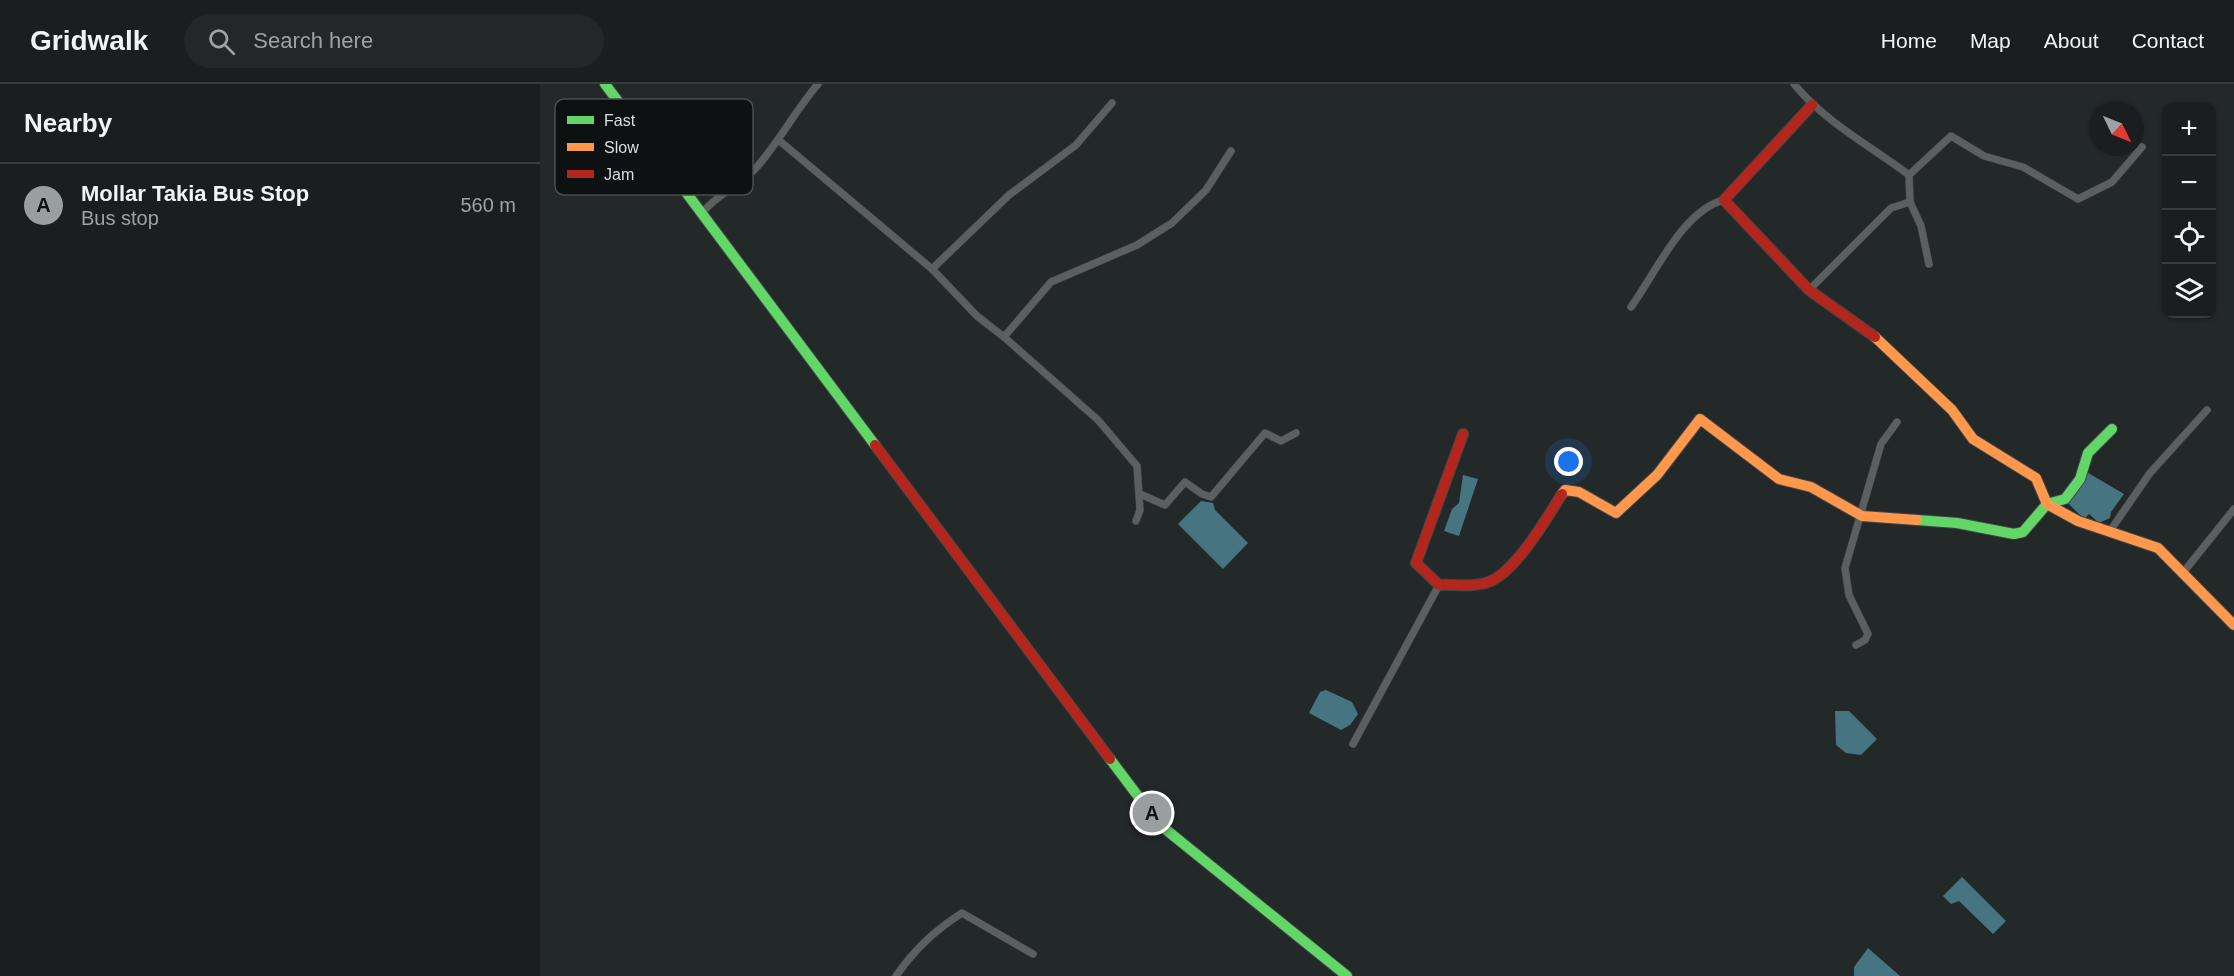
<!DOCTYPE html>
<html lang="en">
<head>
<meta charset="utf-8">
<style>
  body { margin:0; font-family:Helvetica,sans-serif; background:#232728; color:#f1f3f6 }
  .controls { position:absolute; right:18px; top:18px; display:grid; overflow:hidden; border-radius:12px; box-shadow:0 2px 4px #0004 }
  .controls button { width:54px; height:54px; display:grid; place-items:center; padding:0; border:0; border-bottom:2px solid #383c3d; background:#1a1e1f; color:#f1f3f6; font:30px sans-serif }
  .compass { position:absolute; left:1550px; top:18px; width:54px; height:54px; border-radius:50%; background:#1a1e1f; box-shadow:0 2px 4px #0004; rotate:133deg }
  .you { position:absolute; left:1029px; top:378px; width:21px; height:21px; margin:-15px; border:4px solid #fff; border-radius:50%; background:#1a73e8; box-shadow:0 0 0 9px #1a73e833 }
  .badge { display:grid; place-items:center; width:39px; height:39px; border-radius:50%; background:#999e9f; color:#111; font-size:20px; font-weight:700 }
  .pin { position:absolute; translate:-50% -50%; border:3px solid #fff; box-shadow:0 2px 6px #0006 }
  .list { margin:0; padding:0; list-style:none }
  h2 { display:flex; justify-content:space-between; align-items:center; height:78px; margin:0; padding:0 24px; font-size:26px }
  h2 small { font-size:20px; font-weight:400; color:#9fa2a4 }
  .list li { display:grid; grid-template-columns:39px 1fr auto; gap:18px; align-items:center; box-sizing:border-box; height:84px; padding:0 24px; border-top:2px solid #383c3d }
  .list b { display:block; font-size:22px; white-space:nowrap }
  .list p { margin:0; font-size:20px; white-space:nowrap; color:#9fa2a4 }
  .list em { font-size:20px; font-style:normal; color:#9fa2a4 }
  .icon { flex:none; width:33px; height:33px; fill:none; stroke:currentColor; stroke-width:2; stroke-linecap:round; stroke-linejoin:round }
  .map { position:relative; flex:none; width:1694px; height:892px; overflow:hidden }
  header { display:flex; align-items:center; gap:36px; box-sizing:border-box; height:84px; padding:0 30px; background:#1a1e1f; border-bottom:2px solid #383c3d }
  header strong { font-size:28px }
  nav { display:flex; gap:33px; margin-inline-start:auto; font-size:21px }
  .search { width:420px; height:54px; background:#232728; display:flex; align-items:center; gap:15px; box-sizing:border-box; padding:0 21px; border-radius:33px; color:#9fa2a4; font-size:22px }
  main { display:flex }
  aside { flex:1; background:#1a1e1f }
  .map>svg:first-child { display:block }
</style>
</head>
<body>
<header>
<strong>Gridwalk</strong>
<div class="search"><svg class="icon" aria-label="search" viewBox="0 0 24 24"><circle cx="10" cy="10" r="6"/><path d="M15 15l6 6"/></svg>Search here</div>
<nav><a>Home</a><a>Map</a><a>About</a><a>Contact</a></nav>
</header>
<main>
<aside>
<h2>Nearby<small></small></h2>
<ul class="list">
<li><span class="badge">A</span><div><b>Mollar Takia Bus Stop</b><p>Bus stop</p></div><em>560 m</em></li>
</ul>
</aside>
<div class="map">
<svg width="1694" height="892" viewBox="0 0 1694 892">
  <rect width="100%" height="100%" fill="#232829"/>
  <g fill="#467481">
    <polygon points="1545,387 1584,410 1571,428 1570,434 1559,439 1549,430 1544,435 1527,418"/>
    <polygon points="923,391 938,395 919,452 904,447 912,425 919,419"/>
    <polygon points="661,417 673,419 675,426 708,459 683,485 638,440"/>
    <polygon points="786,606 812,618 818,630 810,641 801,646 769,629 780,608"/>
    <polygon points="1295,627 1309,627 1337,655 1321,671 1306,669 1296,661"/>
    <polygon points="1422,793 1466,837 1453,850 1419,817 1411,820 1403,812"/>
    <polygon points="1328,864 1360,892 1314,892 1314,883"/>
  </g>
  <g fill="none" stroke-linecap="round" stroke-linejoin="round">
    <g stroke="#424647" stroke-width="8">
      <g id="street">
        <path d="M1254,0C1285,38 1329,61 1369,91"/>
        <polyline points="241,58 392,185 437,232 464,253 558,336 597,382 600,426 596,437"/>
        <path d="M162,129C177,110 199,102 216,84C239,58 255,27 278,0"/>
        <polyline points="1389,180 1381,142 1370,118 1369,91 1411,52 1444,72 1483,83 1538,115 1572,98 1602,63"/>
        <polyline points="392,185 469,111 536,61 572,19"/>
        <polyline points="1269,206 1351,124 1370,118"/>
        <path d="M1091,223C1115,190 1143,126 1184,116"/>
        <polyline points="464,253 511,198 597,161 632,139 666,106 691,67"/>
        <polyline points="600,410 625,421 645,398 662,410 671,413 725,349 741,357 756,349"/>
        <polyline points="1570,447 1610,389 1667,326"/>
        <polyline points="1642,490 1694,425"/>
        <polyline points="1316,561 1325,556 1328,550 1309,511 1305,484 1341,360 1357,338"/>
        <polyline points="813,660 899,501"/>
        <path d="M356,892C375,865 394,847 422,829L493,870"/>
      </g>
    </g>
    <g stroke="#424647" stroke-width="12">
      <g id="fast">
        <polyline points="65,0 335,361"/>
        <polyline points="1377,436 1417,439 1474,450 1483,448 1507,420 1525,415 1540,395 1548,369 1572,345"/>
        <polyline points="570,675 619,740 807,892"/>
      </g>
    </g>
    <g stroke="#424647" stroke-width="12">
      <g id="slow">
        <polyline points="1335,253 1412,326 1433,355 1496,394 1507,420 1538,437 1618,464 1694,541"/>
        <polyline points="1022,410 1025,406 1039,408 1076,429 1117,391 1160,335 1239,395 1271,403 1322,432 1377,436"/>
      </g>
    </g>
    <g stroke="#424647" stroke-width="12">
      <g id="jam">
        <polyline points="1272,21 1184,116 1269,206 1335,253"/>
        <path d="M923,350L876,479L899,501C915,500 935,504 951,497C977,485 1007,434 1022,410"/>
        <polyline points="335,361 570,675"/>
      </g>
    </g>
    <use href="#street" stroke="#5c5f60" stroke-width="7"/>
    <use href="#fast" stroke="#63d668" stroke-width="10"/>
    <use href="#slow" stroke="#ff974d" stroke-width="10"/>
    <use href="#jam" stroke="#b3261e" stroke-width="10"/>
  </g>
  <rect x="15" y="15" width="198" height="96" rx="9" fill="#0e1112" stroke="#4b4e50" stroke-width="1.5"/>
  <rect x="27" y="32" width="27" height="8" fill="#63d668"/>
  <rect x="27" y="59" width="27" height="8" fill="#ff974d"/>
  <rect x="27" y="86" width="27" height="8" fill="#b3261e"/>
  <g font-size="16" fill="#d9dedf">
    <text x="64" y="42">Fast</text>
    <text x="64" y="69">Slow</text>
    <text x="64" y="96">Jam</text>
  </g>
</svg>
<div class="controls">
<button>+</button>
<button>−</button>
<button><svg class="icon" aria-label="locate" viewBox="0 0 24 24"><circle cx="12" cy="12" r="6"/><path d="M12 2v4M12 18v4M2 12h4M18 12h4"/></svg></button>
<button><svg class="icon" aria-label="layers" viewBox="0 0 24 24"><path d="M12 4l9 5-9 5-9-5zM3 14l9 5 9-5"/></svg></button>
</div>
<svg class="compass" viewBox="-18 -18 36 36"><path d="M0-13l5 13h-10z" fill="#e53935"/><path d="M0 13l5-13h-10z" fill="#9fa2a4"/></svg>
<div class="you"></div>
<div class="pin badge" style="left:612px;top:729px">A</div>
</div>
</main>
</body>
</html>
